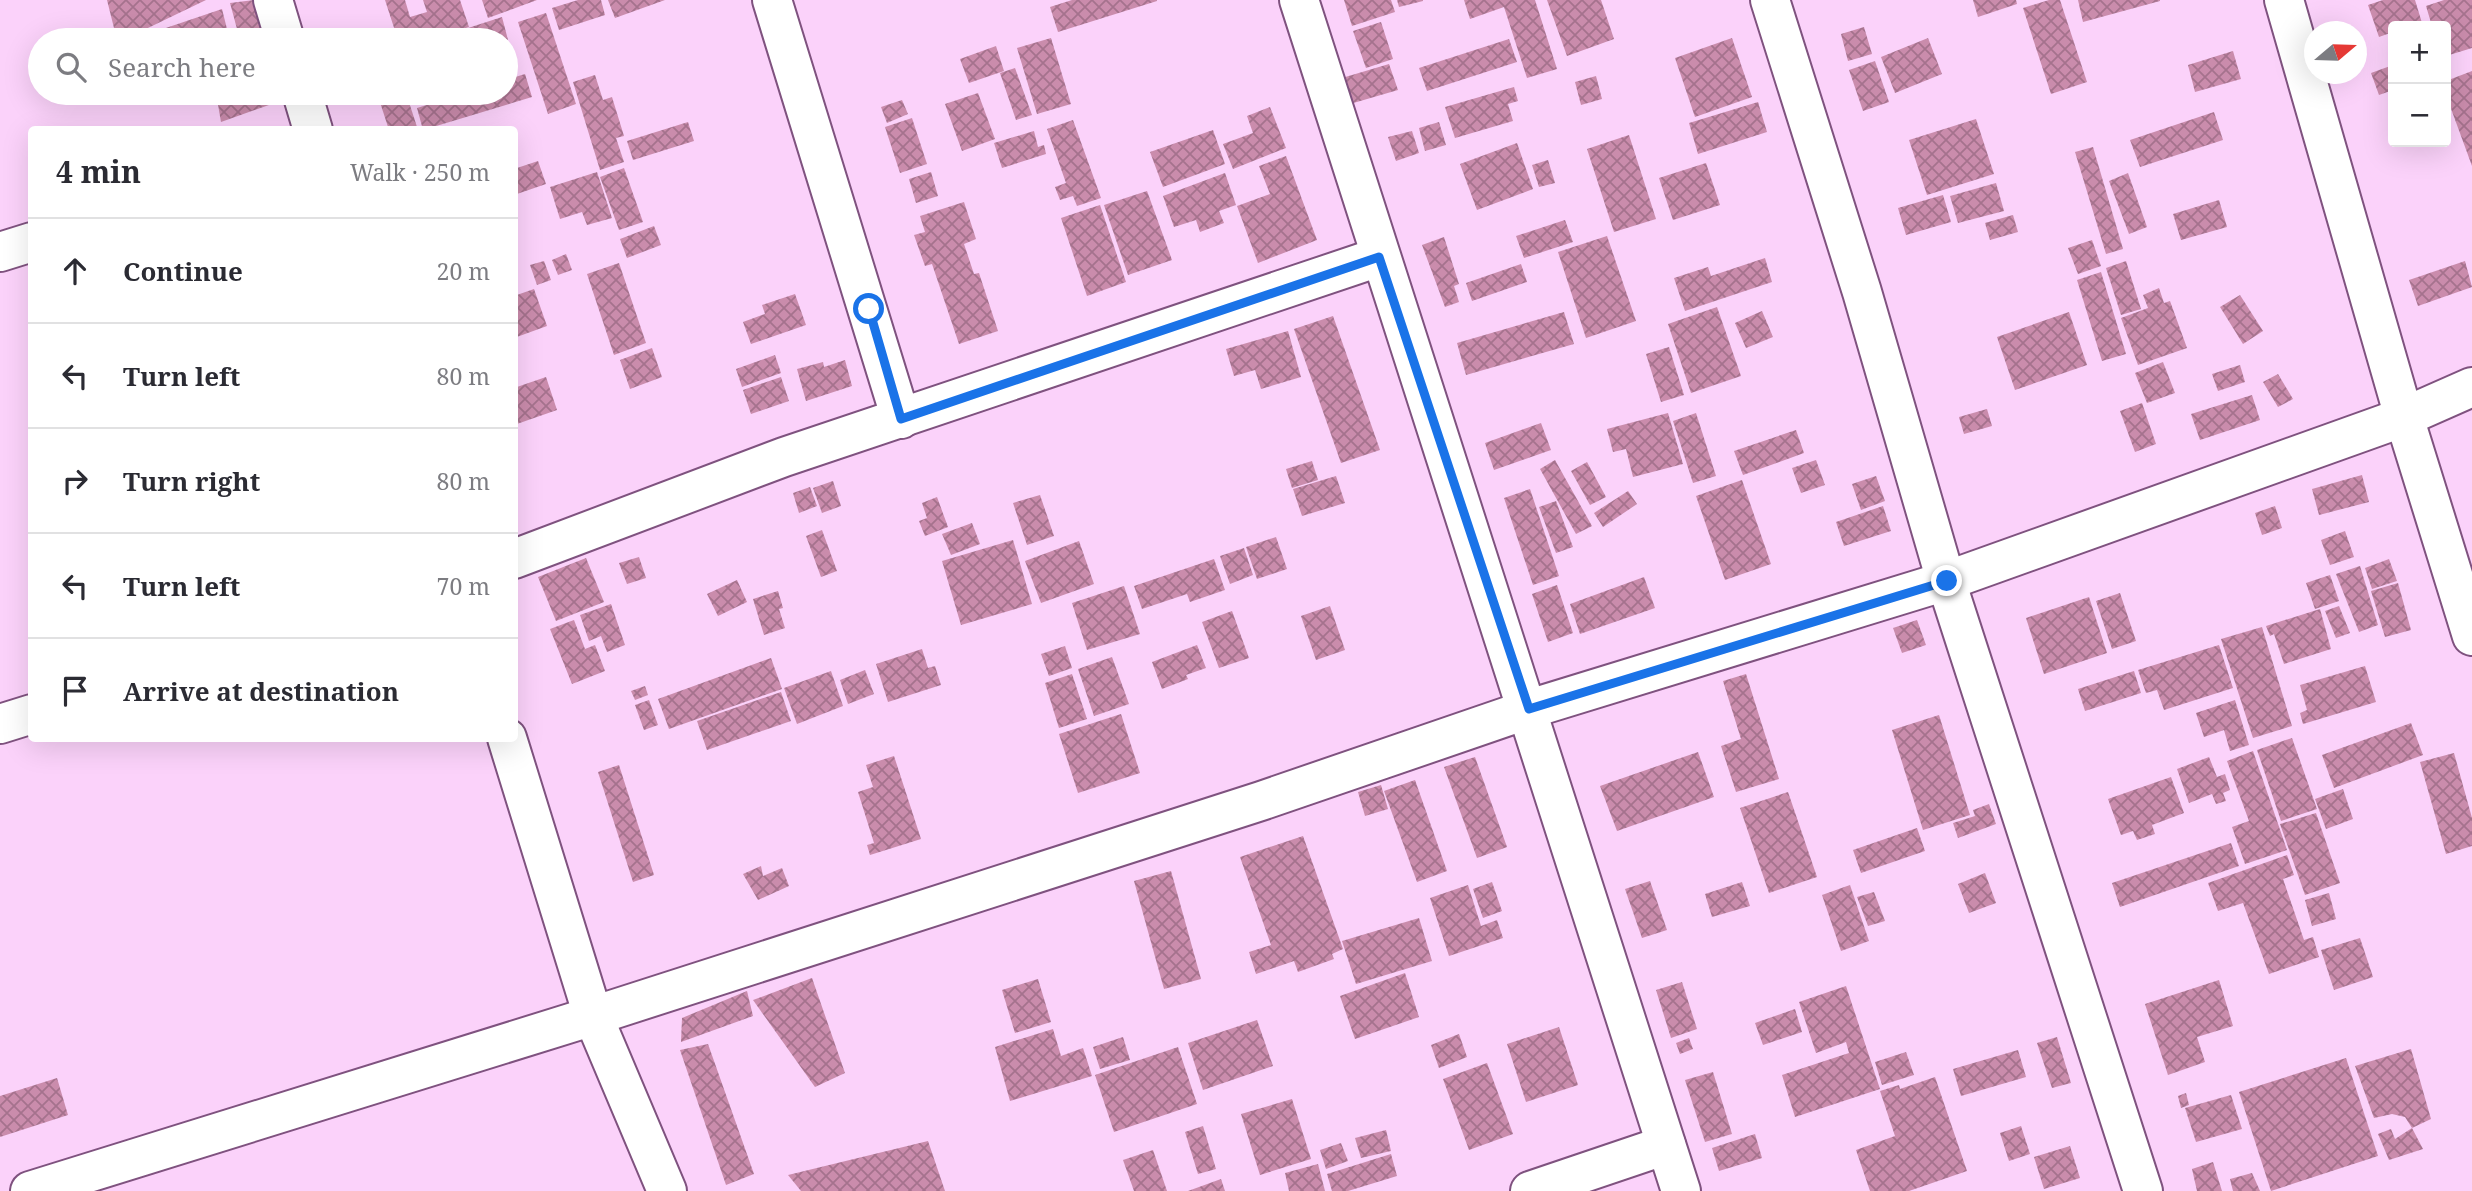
<!DOCTYPE html>
<html lang="en">
<head>
<meta charset="utf-8">
<style>
  body { margin:0; font-family:"Noto Serif",serif; background:#f2f2f3; color:#2b2b33 }
  .controls { position:absolute; right:21px; top:21px; display:grid; overflow:hidden; border-radius:7px; box-shadow:0 7px 28px #0002 }
  .controls button { width:63px; height:63px; display:grid; place-items:center; padding:0; border:0; border-bottom:2px solid #e1e1e2; background:#fff; color:#2b2b33; font:35px sans-serif }
  .compass { position:absolute; left:2304px; top:21px; width:63px; height:63px; border-radius:50%; background:#fff; box-shadow:0 7px 28px #0002; rotate:71deg }
  .stop { position:absolute; width:21px; height:21px; margin:-16px; border:5px solid #1a73e8; border-radius:50%; background:#fff }
  .stop.end { background:#1a73e8; border-color:#fff; box-shadow:0 2px 7px #0008 }
  .list { margin:0; padding:0; list-style:none }
  h2 { display:flex; justify-content:space-between; align-items:center; height:91px; margin:0; padding:0 28px; font-size:30px }
  h2 small { font-size:23px; font-weight:400; color:#7c7c81 }
  .list li { display:grid; grid-template-columns:46px 1fr auto; gap:21px; align-items:center; box-sizing:border-box; height:105px; padding:0 28px; border-top:2px solid #e1e1e2 }
  .list b { display:block; font-size:26px; white-space:nowrap }
  .list em { font-size:23px; font-style:normal; color:#7c7c81 }
  .icon { flex:none; width:38px; height:38px; fill:none; stroke:currentColor; stroke-width:2; stroke-linecap:round; stroke-linejoin:round }
  .map { position:relative; flex:none; width:2472px; height:1191px; overflow:hidden }
  .search { position:absolute; background:#fff; box-shadow:0 7px 28px #0002; left:28px; top:28px; width:490px; height:77px; display:flex; align-items:center; gap:18px; box-sizing:border-box; padding:0 24px; border-radius:38px; color:#7c7c81; font-size:26px }
  .panel { position:absolute; background:#fff; box-shadow:0 7px 28px #0002; left:28px; top:126px; width:490px; height:616px; border-radius:7px }
  .map>svg:first-child { display:block }
</style>
</head>
<body>
<div class="map">
<svg width="2472" height="1191" viewBox="0 0 2472 1191">
  <defs>
    <pattern id="building-cross-hatch" width="8" height="8" patternUnits="userSpaceOnUse" patternTransform="scale(1.75)"><rect width="8" height="8" fill="#ca8cac"/><path d="M0 0l8 8M0 8l8-8" fill="none" stroke="#a5728d"/></pattern>
  </defs>
  <rect width="100%" height="100%" fill="#fbd2fa"/>
  <g fill="url(#building-cross-hatch)">
    <polygon points="107,0 206,0 123,40 117,40"/>
    <polygon points="254,0 267,40 240,40 230,3"/>
    <polygon points="385,0 405,0 410,17 427,12 423,0 460,0 469,27 428,40 398,40"/>
    <polygon points="482,0 537,0 488,18"/>
    <polygon points="578,0 601,0 605,15 559,30 552,8"/>
    <polygon points="608,0 665,0 615,18"/>
    <polygon points="1072,0 1157,0 1157,1 1058,32 1050,7"/>
    <polygon points="1344,0 1391,0 1395,12 1352,26"/>
    <polygon points="1397,0 1423,0 1423,1 1399,7"/>
    <polygon points="1464,0 1535,0 1557,69 1527,78 1504,7 1470,19"/>
    <polygon points="1547,0 1601,0 1614,39 1567,56"/>
    <polygon points="1973,0 2016,0 2017,4 1978,17"/>
    <polygon points="2049,0 2060,0 2087,82 2051,94 2023,8"/>
    <polygon points="2078,0 2160,0 2160,1 2083,22"/>
    <polygon points="2383,0 2415,0 2422,23 2393,26 2393,32 2379,37 2368,5"/>
    <polygon points="2444,0 2472,0 2472,48 2446,56 2446,26 2432,26 2426,6"/>
    <polygon points="222,9 227,29 194,40 164,40 160,30"/>
    <polygon points="546,13 576,104 548,114 518,22"/>
    <polygon points="502,17 508,40 472,40 468,28"/>
    <polygon points="1381,22 1393,59 1366,68 1353,31"/>
    <polygon points="1864,27 1872,54 1848,61 1841,34"/>
    <polygon points="1051,38 1071,104 1037,114 1017,48"/>
    <polygon points="1732,38 1752,97 1695,117 1675,58"/>
    <polygon points="1928,38 1942,74 1895,93 1881,57"/>
    <polygon points="1509,39 1517,62 1427,91 1419,68"/>
    <polygon points="996,46 1004,71 969,83 960,59"/>
    <polygon points="2233,51 2241,79 2195,92 2188,65"/>
    <polygon points="1875,61 1889,102 1863,111 1849,70"/>
    <polygon points="1389,64 1398,90 1350,104 1342,78"/>
    <polygon points="2393,65 2393,90 2379,95 2371,73"/>
    <polygon points="1015,68 1032,115 1016,120 1000,73"/>
    <polygon points="2472,71 2472,166 2446,95 2446,81"/>
    <polygon points="525,74 532,97 423,130 417,108 465,93 506,93 506,80"/>
    <polygon points="595,75 603,100 612,97 624,136 616,138 624,162 600,170 573,82"/>
    <polygon points="1596,76 1602,99 1581,105 1575,82"/>
    <polygon points="1514,87 1518,101 1508,104 1513,121 1455,138 1445,107"/>
    <polygon points="216,93 283,93 286,99 221,122"/>
    <polygon points="377,93 406,93 418,130 389,130"/>
    <polygon points="978,93 995,139 962,151 945,104"/>
    <polygon points="902,100 908,114 887,123 881,107"/>
    <polygon points="1758,102 1767,132 1698,154 1689,123"/>
    <polygon points="1270,107 1286,148 1233,169 1223,144 1253,133 1247,116"/>
    <polygon points="2214,112 2223,140 2140,167 2130,140"/>
    <polygon points="912,118 927,164 900,173 885,127"/>
    <polygon points="1976,119 1994,174 1927,195 1909,140"/>
    <polygon points="1073,120 1101,198 1077,206 1073,196 1060,200 1055,187 1066,183 1047,129"/>
    <polygon points="688,122 694,141 633,160 627,141"/>
    <polygon points="1439,122 1446,145 1425,151 1419,128"/>
    <polygon points="1213,130 1225,164 1163,187 1150,152"/>
    <polygon points="1034,131 1038,147 1044,145 1046,154 1002,168 994,143"/>
    <polygon points="1412,131 1419,153 1396,161 1388,137"/>
    <polygon points="1629,135 1656,219 1614,232 1587,149"/>
    <polygon points="1517,143 1533,189 1477,210 1460,164"/>
    <polygon points="2093,147 2123,249 2106,254 2075,152"/>
    <polygon points="1286,156 1317,240 1258,263 1237,206 1270,194 1259,166"/>
    <polygon points="1548,160 1555,183 1539,187 1532,165"/>
    <polygon points="538,161 546,184 514,195 514,169"/>
    <polygon points="1706,163 1720,205 1673,220 1659,178"/>
    <polygon points="624,168 643,222 619,230 600,177"/>
    <polygon points="597,172 612,218 587,225 582,212 560,219 550,187"/>
    <polygon points="931,172 938,196 916,203 909,179"/>
    <polygon points="1225,173 1236,205 1219,211 1224,223 1200,232 1196,220 1174,227 1163,196"/>
    <polygon points="2128,173 2147,227 2129,234 2109,181"/>
    <polygon points="1996,183 2004,211 1958,223 1950,196"/>
    <polygon points="1147,191 1172,260 1128,275 1104,205"/>
    <polygon points="1943,195 1951,222 1906,235 1898,208"/>
    <polygon points="2219,200 2227,227 2181,240 2173,214"/>
    <polygon points="964,202 976,239 964,244 974,274 979,273 998,331 959,344 932,264 925,266 914,235 925,232 920,216"/>
    <polygon points="1100,205 1126,282 1087,296 1061,218"/>
    <polygon points="2013,215 2018,232 1990,240 1985,223"/>
    <polygon points="1565,220 1573,242 1524,258 1516,236"/>
    <polygon points="654,226 661,245 627,258 620,239"/>
    <polygon points="1607,236 1636,321 1586,338 1558,252"/>
    <polygon points="1444,237 1459,284 1454,286 1459,302 1445,307 1422,245"/>
    <polygon points="2092,240 2101,266 2078,274 2068,248"/>
    <polygon points="566,254 572,270 558,275 552,260"/>
    <polygon points="1765,258 1772,282 1685,311 1674,278 1708,267 1711,276"/>
    <polygon points="544,261 551,280 537,285 530,265"/>
    <polygon points="2126,261 2141,309 2121,315 2106,268"/>
    <polygon points="2465,261 2472,287 2418,306 2409,280"/>
    <polygon points="619,263 646,343 614,355 587,274"/>
    <polygon points="1521,264 1527,282 1472,301 1466,283"/>
    <polygon points="2101,272 2126,354 2102,361 2077,280"/>
    <polygon points="2159,288 2164,303 2170,301 2187,348 2138,365 2121,318 2148,308 2143,295"/>
    <polygon points="534,289 547,326 514,338 514,296"/>
    <polygon points="795,294 806,325 751,344 743,322 765,314 762,305"/>
    <polygon points="2240,295 2263,331 2243,344 2220,307"/>
    <polygon points="1717,307 1741,376 1691,393 1668,324"/>
    <polygon points="1762,311 1773,337 1746,348 1735,323"/>
    <polygon points="1564,312 1574,344 1466,375 1457,343"/>
    <polygon points="2069,312 2087,365 2015,390 1997,337"/>
    <polygon points="1333,316 1380,450 1341,463 1294,329"/>
    <polygon points="1288,331 1301,377 1261,389 1255,370 1234,376 1226,349"/>
    <polygon points="1669,347 1684,395 1661,402 1646,354"/>
    <polygon points="652,348 662,377 630,389 620,360"/>
    <polygon points="775,355 781,373 742,387 736,369"/>
    <polygon points="845,360 852,386 806,401 797,369 823,362 824,367"/>
    <polygon points="2163,362 2175,393 2147,403 2135,373"/>
    <polygon points="2240,365 2245,382 2218,391 2212,374"/>
    <polygon points="2278,374 2293,399 2278,407 2263,382"/>
    <polygon points="546,377 557,410 514,425 514,388"/>
    <polygon points="781,377 789,401 751,414 743,390"/>
    <polygon points="2252,395 2260,420 2200,440 2191,414"/>
    <polygon points="2142,403 2156,444 2135,452 2120,411"/>
    <polygon points="1987,409 1992,426 1964,434 1959,417"/>
    <polygon points="1668,413 1683,464 1633,477 1626,449 1613,452 1607,429"/>
    <polygon points="1696,413 1716,476 1693,483 1673,421"/>
    <polygon points="1541,423 1551,450 1494,470 1485,443"/>
    <polygon points="1796,430 1804,453 1743,475 1734,451"/>
    <polygon points="1555,460 1592,526 1576,534 1540,469"/>
    <polygon points="1816,460 1825,485 1801,493 1792,468"/>
    <polygon points="1312,461 1318,480 1292,488 1286,469"/>
    <polygon points="1587,462 1606,497 1590,505 1571,471"/>
    <polygon points="2362,475 2369,502 2319,515 2312,489"/>
    <polygon points="1336,476 1345,503 1302,516 1293,489"/>
    <polygon points="1876,476 1885,501 1861,510 1852,484"/>
    <polygon points="1742,480 1771,564 1725,580 1696,496"/>
    <polygon points="833,481 841,506 822,513 813,488"/>
    <polygon points="810,487 817,506 799,513 793,493"/>
    <polygon points="1530,489 1559,576 1533,585 1504,498"/>
    <polygon points="1628,491 1637,504 1603,527 1594,513"/>
    <polygon points="1040,495 1054,536 1027,545 1013,503"/>
    <polygon points="937,497 948,527 925,536 919,521 927,518 922,503"/>
    <polygon points="1556,501 1573,547 1556,553 1539,507"/>
    <polygon points="1883,506 1891,531 1844,546 1836,522"/>
    <polygon points="2275,506 2282,528 2262,535 2255,513"/>
    <polygon points="972,523 980,544 951,555 942,534"/>
    <polygon points="822,530 837,571 821,577 806,536"/>
    <polygon points="2345,531 2354,557 2330,565 2321,540"/>
    <polygon points="1276,537 1287,569 1257,579 1246,547"/>
    <polygon points="1013,540 1032,604 961,625 942,561"/>
    <polygon points="1079,541 1094,584 1041,603 1025,561"/>
    <polygon points="1244,548 1253,575 1230,584 1220,556"/>
    <polygon points="639,557 646,578 627,584 619,563"/>
    <polygon points="586,558 604,602 556,621 538,577"/>
    <polygon points="1214,559 1225,590 1190,602 1187,594 1142,609 1134,586"/>
    <polygon points="2389,559 2397,581 2372,589 2365,568"/>
    <polygon points="2360,566 2378,625 2359,632 2336,574"/>
    <polygon points="2330,575 2339,601 2315,609 2306,583"/>
    <polygon points="1644,577 1655,608 1580,634 1570,604"/>
    <polygon points="737,580 747,602 718,616 707,594"/>
    <polygon points="2398,583 2411,630 2385,637 2371,591"/>
    <polygon points="1557,585 1573,633 1548,642 1532,594"/>
    <polygon points="1124,586 1140,634 1087,650 1072,603"/>
    <polygon points="778,591 783,608 779,609 785,628 764,635 753,599"/>
    <polygon points="2120,593 2136,641 2112,649 2096,601"/>
    <polygon points="2089,597 2107,653 2044,674 2026,618"/>
    <polygon points="611,604 625,645 607,652 601,636 589,641 580,615"/>
    <polygon points="1330,606 1345,650 1316,660 1301,616"/>
    <polygon points="2339,606 2350,633 2336,638 2325,611"/>
    <polygon points="2320,609 2331,649 2284,664 2274,634 2270,636 2266,626"/>
    <polygon points="1232,611 1249,658 1219,668 1202,622"/>
    <polygon points="574,620 585,649 595,645 605,671 572,684 550,629"/>
    <polygon points="1917,620 1926,645 1902,653 1893,628"/>
    <polygon points="2262,627 2292,726 2253,738 2221,639"/>
    <polygon points="1197,645 1206,668 1186,675 1188,679 1162,689 1152,662"/>
    <polygon points="2219,645 2233,688 2164,710 2157,690 2146,693 2138,670"/>
    <polygon points="1065,646 1072,668 1049,676 1041,654"/>
    <polygon points="922,649 928,668 935,666 941,685 888,702 876,664"/>
    <polygon points="1112,657 1129,704 1094,716 1078,669"/>
    <polygon points="771,658 782,689 669,729 658,699"/>
    <polygon points="2365,666 2376,702 2303,724 2300,713 2307,710 2300,685"/>
    <polygon points="865,670 874,694 848,704 840,680"/>
    <polygon points="831,671 843,706 797,724 784,688"/>
    <polygon points="2134,671 2141,693 2085,711 2078,689"/>
    <polygon points="1072,674 1087,719 1059,728 1045,683"/>
    <polygon points="1746,674 1779,779 1736,792 1721,746 1741,739 1723,681"/>
    <polygon points="645,686 648,695 635,700 631,691"/>
    <polygon points="781,692 791,721 707,750 697,721"/>
    <polygon points="649,700 658,725 644,730 635,705"/>
    <polygon points="2235,700 2249,745 2230,751 2224,730 2204,737 2196,713"/>
    <polygon points="1121,714 1140,773 1078,793 1059,734"/>
    <polygon points="1939,715 1970,815 1923,830 1892,730"/>
    <polygon points="2411,723 2423,755 2334,788 2322,755"/>
    <polygon points="2292,738 2317,809 2281,821 2257,750"/>
    <polygon points="2253,751 2287,850 2245,864 2232,827 2249,821 2227,761"/>
    <polygon points="1698,752 1714,797 1617,831 1600,786"/>
    <polygon points="2454,753 2472,818 2472,846 2446,854 2420,762"/>
    <polygon points="894,756 921,839 870,855 867,845 874,843 858,792 873,787 866,765"/>
    <polygon points="1475,757 1507,847 1477,858 1444,767"/>
    <polygon points="2209,757 2217,777 2225,774 2230,790 2223,793 2226,801 2216,804 2212,794 2189,803 2177,769"/>
    <polygon points="619,765 654,875 633,882 598,772"/>
    <polygon points="2171,777 2184,813 2152,825 2155,834 2137,840 2133,831 2121,835 2108,799"/>
    <polygon points="1415,780 1447,871 1417,882 1384,791"/>
    <polygon points="1381,785 1388,809 1365,816 1358,792"/>
    <polygon points="2343,789 2353,819 2326,829 2315,799"/>
    <polygon points="1788,792 1817,877 1769,893 1740,808"/>
    <polygon points="1989,804 1996,824 1958,838 1953,823 1975,816 1973,810"/>
    <polygon points="2316,813 2340,883 2305,895 2280,824"/>
    <polygon points="1917,828 1925,851 1861,873 1853,850"/>
    <polygon points="1303,836 1343,949 1332,954 1334,959 1298,972 1294,961 1256,974 1249,952 1271,945 1240,857"/>
    <polygon points="2231,843 2239,866 2120,907 2112,883"/>
    <polygon points="2287,855 2294,875 2283,879 2304,940 2313,937 2319,957 2269,974 2243,903 2218,911 2208,883"/>
    <polygon points="761,866 763,876 782,868 789,886 758,900 743,874"/>
    <polygon points="1171,871 1201,979 1164,989 1134,881"/>
    <polygon points="1985,873 1996,903 1969,913 1958,884"/>
    <polygon points="1650,881 1667,930 1642,938 1625,889"/>
    <polygon points="1492,882 1502,911 1483,918 1473,889"/>
    <polygon points="1742,882 1750,906 1712,917 1705,894"/>
    <polygon points="1468,885 1481,926 1497,920 1503,938 1449,956 1430,898"/>
    <polygon points="1850,885 1869,941 1841,951 1822,895"/>
    <polygon points="1874,892 1885,921 1868,926 1857,897"/>
    <polygon points="2329,893 2336,919 2312,926 2305,900"/>
    <polygon points="1419,918 1432,961 1356,984 1342,941"/>
    <polygon points="2360,938 2373,977 2334,990 2321,950"/>
    <polygon points="1405,973 1419,1017 1355,1039 1340,996"/>
    <polygon points="812,978 845,1073 815,1087 753,1000"/>
    <polygon points="1038,979 1051,1022 1015,1033 1002,990"/>
    <polygon points="2219,980 2233,1026 2197,1037 2205,1062 2168,1075 2145,1004"/>
    <polygon points="1682,982 1697,1029 1671,1038 1656,990"/>
    <polygon points="1846,986 1880,1089 1795,1117 1782,1075 1849,1053 1846,1042 1816,1053 1799,1002"/>
    <polygon points="747,991 753,1016 681,1042 682,1018"/>
    <polygon points="1795,1009 1802,1032 1763,1045 1755,1023"/>
    <polygon points="1257,1020 1273,1066 1203,1090 1188,1043"/>
    <polygon points="1559,1027 1578,1085 1526,1102 1507,1044"/>
    <polygon points="1053,1029 1061,1056 1083,1048 1092,1076 1010,1101 995,1047"/>
    <polygon points="1459,1034 1467,1057 1439,1068 1431,1045"/>
    <polygon points="1123,1037 1130,1060 1100,1069 1093,1047"/>
    <polygon points="2057,1037 2071,1083 2052,1088 2037,1043"/>
    <polygon points="1689,1038 1693,1049 1680,1054 1676,1043"/>
    <polygon points="708,1044 754,1174 726,1185 680,1050"/>
    <polygon points="1178,1047 1197,1104 1114,1132 1095,1075"/>
    <polygon points="2411,1049 2431,1119 2412,1128 2405,1117 2392,1114 2374,1118 2355,1066"/>
    <polygon points="2018,1050 2026,1077 1961,1096 1953,1069"/>
    <polygon points="1906,1052 1914,1075 1882,1085 1875,1062"/>
    <polygon points="2346,1058 2378,1156 2271,1191 2239,1092"/>
    <polygon points="1487,1063 1513,1134 1469,1150 1443,1079"/>
    <polygon points="1713,1072 1732,1134 1705,1142 1685,1080"/>
    <polygon points="1935,1077 1967,1171 1909,1191 1870,1191 1856,1150 1895,1136 1880,1091 1899,1085 1900,1089"/>
    <polygon points="57,1078 68,1115 0,1137 0,1096"/>
    <polygon points="2186,1093 2189,1105 2181,1108 2178,1096"/>
    <polygon points="2231,1095 2242,1129 2196,1142 2185,1108"/>
    <polygon points="1292,1099 1311,1159 1260,1175 1241,1114"/>
    <polygon points="1203,1126 1216,1169 1198,1174 1185,1132"/>
    <polygon points="2021,1126 2030,1154 2009,1161 2000,1133"/>
    <polygon points="2412,1128 2423,1149 2389,1160 2378,1134 2391,1129 2395,1139"/>
    <polygon points="1386,1130 1391,1151 1361,1158 1355,1138"/>
    <polygon points="1755,1134 1762,1158 1719,1171 1712,1148"/>
    <polygon points="928,1141 945,1191 801,1191 788,1175"/>
    <polygon points="1341,1143 1348,1161 1326,1169 1320,1150"/>
    <polygon points="2070,1146 2080,1178 2044,1189 2034,1157"/>
    <polygon points="1153,1150 1167,1191 1134,1191 1123,1160"/>
    <polygon points="1391,1154 1397,1176 1348,1191 1332,1191 1327,1174"/>
    <polygon points="2213,1162 2222,1191 2197,1191 2192,1169"/>
    <polygon points="1318,1164 1325,1191 1289,1191 1285,1173"/>
    <polygon points="2252,1173 2260,1191 2233,1191 2230,1179"/>
    <polygon points="1221,1179 1225,1191 1188,1191"/>
  </g>
  <g fill="none" stroke-linecap="round" stroke-linejoin="round">
    <g stroke="#7f527f" stroke-width="42">
      <g id="street">
        <polyline points="273,0 285,40"/>
        <polyline points="772,0 901,419"/>
        <polyline points="1299,0 1681,1191"/>
        <polyline points="1770,0 1862,292 1946,581 2143,1191"/>
        <polyline points="2284,0 2404,417 2472,636"/>
        <polyline points="302,93 313,130"/>
        <polyline points="0,252 32,242"/>
        <polyline points="514,559 784,457 1379,257"/>
        <polyline points="0,724 32,714"/>
        <polyline points="507,738 593,1016 667,1191"/>
        <polyline points="30,1191 593,1016 1261,801 1529,709 1946,581 2404,417 2472,387"/>
        <polyline points="1530,1191 1666,1145"/>
      </g>
    </g>
    <use href="#street" stroke="#fff" stroke-width="38"/>
  </g>
  <g fill="none" stroke-linecap="round" stroke-linejoin="round">
    <polyline stroke="#1a73e8" stroke-width="9" points="869,309 901,419 1379,257 1529,709 1947,581"/>
  </g>
</svg>
<div class="controls">
<button>+</button>
<button>−</button>
</div>
<svg class="compass" viewBox="-18 -18 36 36"><path d="M0-13l5 13h-10z" fill="#e53935"/><path d="M0 13l5-13h-10z" fill="#7c7c81"/></svg>
<div class="stop" style="left:869px;top:309px"></div>
<div class="stop end" style="left:1947px;top:581px"></div>
<div class="search"><svg class="icon" aria-label="search" viewBox="0 0 24 24"><circle cx="10" cy="10" r="6"/><path d="M15 15l6 6"/></svg>Search here</div>
<section class="panel">
<h2>4 min<small>Walk · 250 m</small></h2>
<ul class="list">
<li><svg class="icon" aria-label="ahead" viewBox="0 0 24 24"><path d="M12 20V5M6 11l6-6 6 6"/></svg><div><b>Continue</b></div><em>20 m</em></li>
<li><svg class="icon" aria-label="left" viewBox="0 0 24 24"><path d="M17 20v-9H6M10 6l-5 5 5 5"/></svg><div><b>Turn left</b></div><em>80 m</em></li>
<li><svg class="icon" aria-label="right" viewBox="0 0 24 24"><path d="M7 20v-9h11M14 6l5 5-5 5"/></svg><div><b>Turn right</b></div><em>80 m</em></li>
<li><svg class="icon" aria-label="left" viewBox="0 0 24 24"><path d="M17 20v-9H6M10 6l-5 5 5 5"/></svg><div><b>Turn left</b></div><em>70 m</em></li>
<li><svg class="icon" aria-label="arrive" viewBox="0 0 24 24"><path d="M6 21V4h12l-3 4 3 4H6"/></svg><div><b>Arrive at destination</b></div></li>
</ul>
</section>
</div>
</body>
</html>
